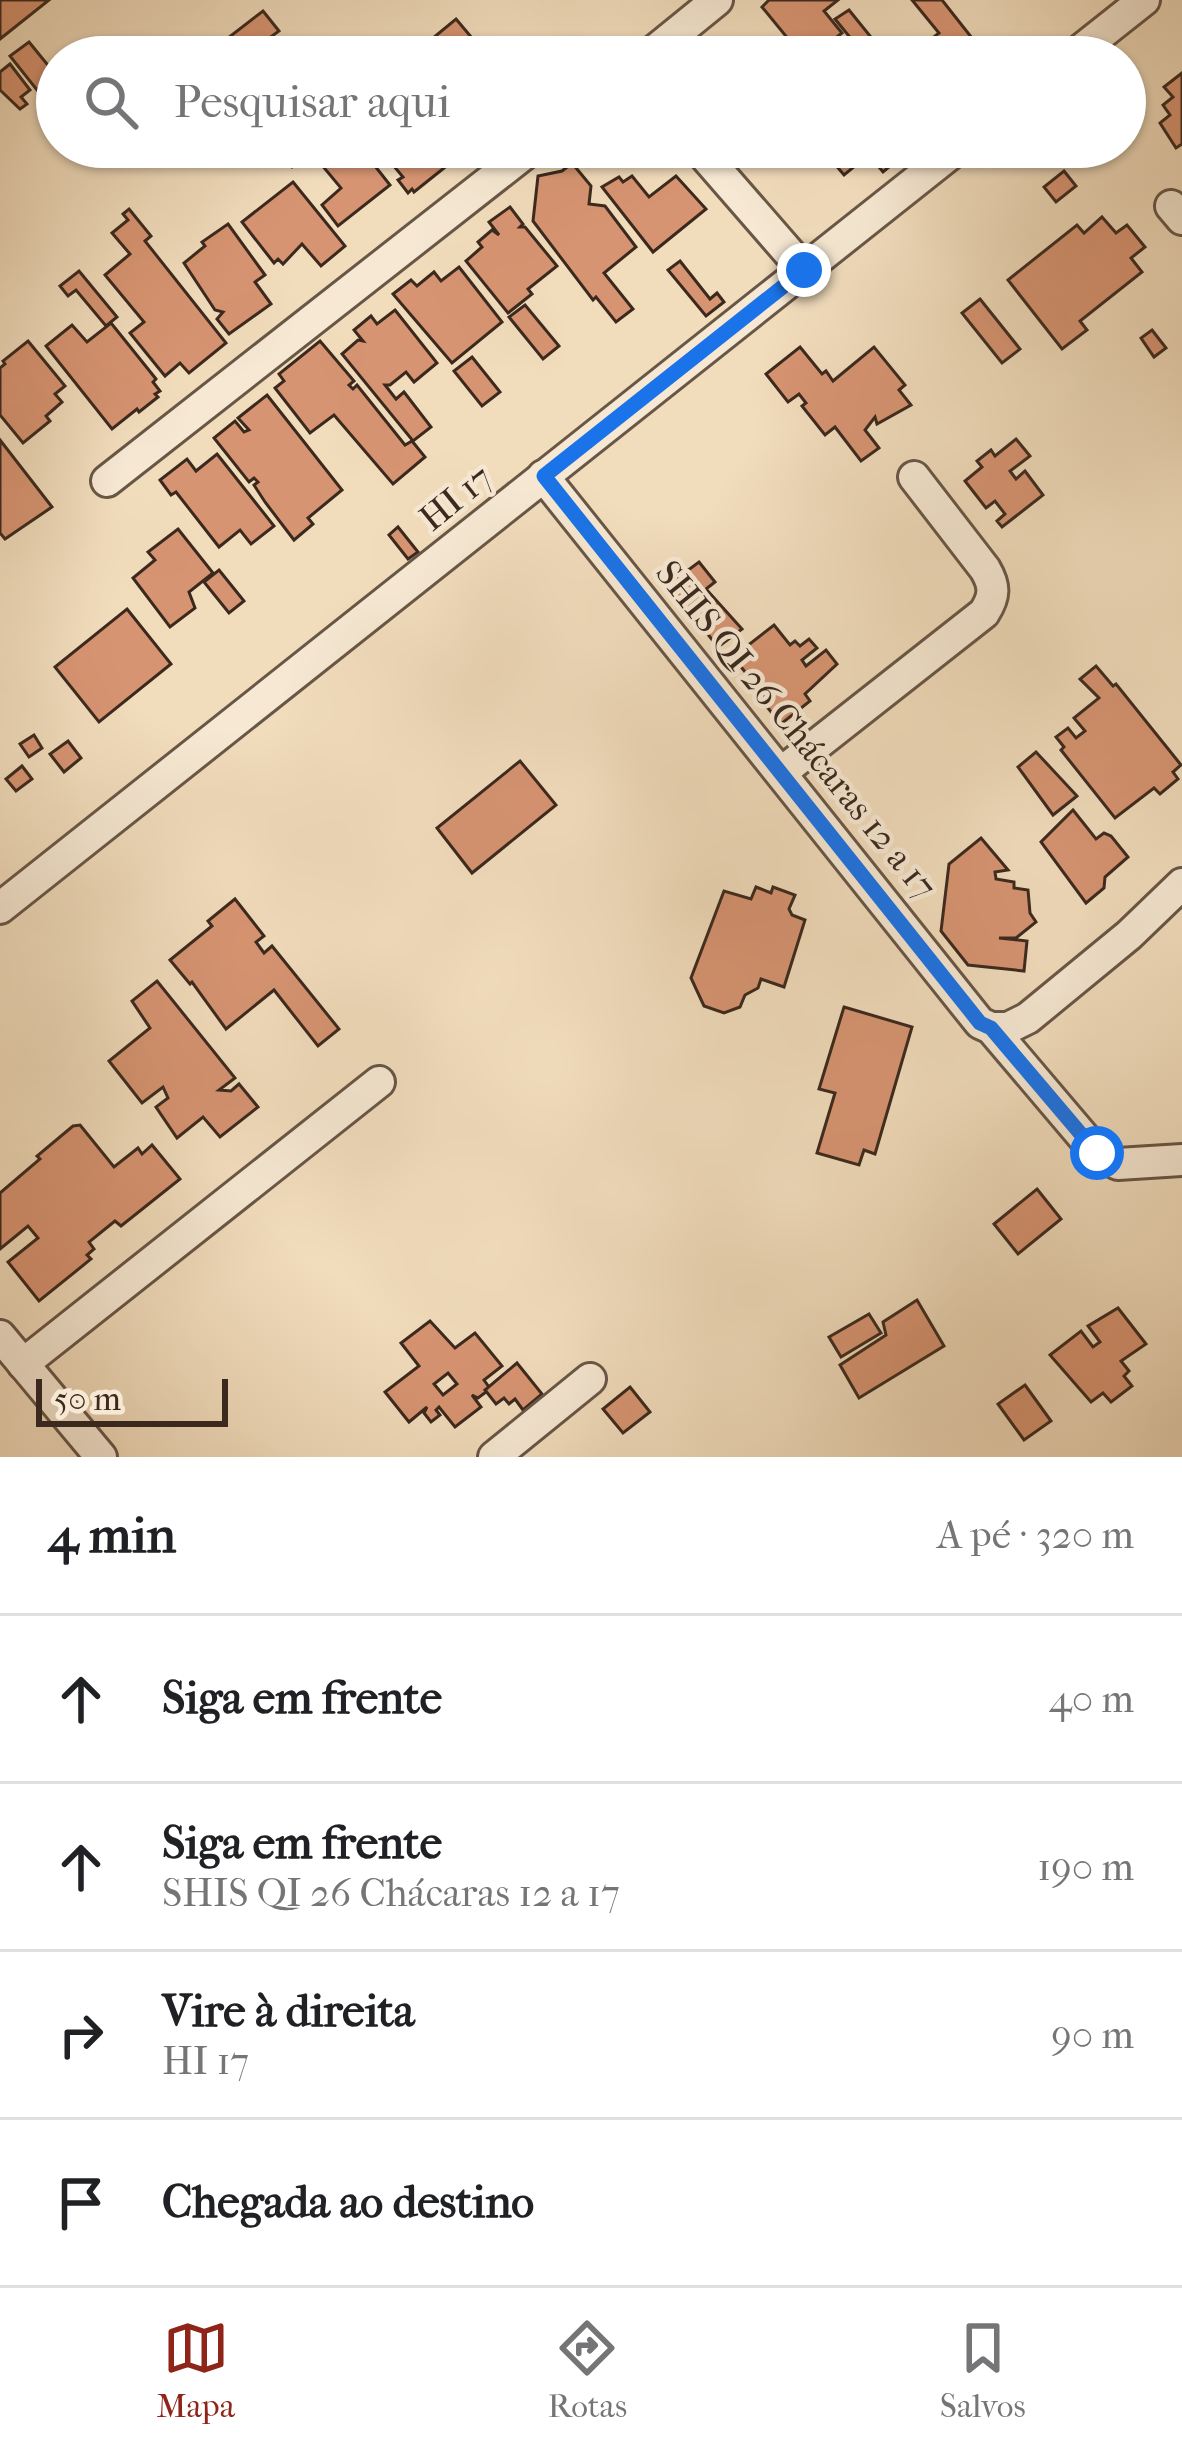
<!DOCTYPE html>
<html lang="pt">
<head>
<meta charset="utf-8">
<style>
  body { margin:0; font-family:"IM FELL French Canon",serif; background:#f2f2f2; color:#202124 }
  .scale { position:absolute; left:36px; bottom:30px; width:192px; box-sizing:border-box; padding-left:12px; border:6px solid #3b291e; border-top:0; font-size:33px; line-height:42px; white-space:nowrap; color:#3b291e; -webkit-text-stroke:9px #f6e8d3; paint-order:stroke }
  .stop { position:absolute; width:36px; height:36px; margin:-27px; border:9px solid #1a73e8; border-radius:50%; background:#fff }
  .stop.end { background:#1a73e8; border-color:#fff; box-shadow:0 3px 12px #0008 }
  .list { margin:0; padding:0; list-style:none }
  h2 { display:flex; justify-content:space-between; align-items:center; height:156px; margin:0; padding:0 48px; font-size:51px }
  h2 small { font-size:39px; font-weight:400; color:#757577 }
  .list li { display:grid; grid-template-columns:78px 1fr auto; gap:36px; align-items:center; box-sizing:border-box; height:168px; padding:0 48px; border-top:3px solid #e0e0e0 }
  .list b { display:block; font-size:45px; white-space:nowrap }
  .list p { margin:0; font-size:39px; white-space:nowrap; color:#757577 }
  .list em { font-size:39px; font-style:normal; color:#757577 }
  .icon { flex:none; width:66px; height:66px; fill:none; stroke:currentColor; stroke-width:2; stroke-linecap:round; stroke-linejoin:round }
  .map { position:relative; flex:none; width:1182px; height:1457px; overflow:hidden }
  .search { position:absolute; background:#fff; box-shadow:0 3px 9px #0004; left:36px; right:36px; top:36px; height:132px; display:flex; align-items:center; gap:30px; box-sizing:border-box; padding:0 42px; border-radius:66px; color:#757577; font-size:45px }
  .sheet { height:828px; background:#fff }
  nav { display:flex; justify-content:space-around; align-items:center; box-sizing:border-box; height:168px; border-top:3px solid #e0e0e0; background:#fff; font-size:33px; color:#757577 }
  nav a { display:grid; justify-items:center; gap:6px }
  nav .on { color:#8f2418 }
  .map>svg:first-child { display:block }
</style>
</head>
<body>
<div class="map">
<svg width="1182" height="1457" viewBox="0 0 1182 1457">
  <rect width="100%" height="100%" fill="#f1dcbc"/>
  <filter id="stains"><feTurbulence type="fractalNoise" baseFrequency=".00167" numOctaves="4"/><feColorMatrix values="0 0 0 0 .2 0 0 0 0 .09 0 0 0 0 .02 0 0 0 .5 -.17"/></filter>
  <radialGradient id="worn" r=".72"><stop offset=".6" stop-color="#630" stop-opacity="0"/><stop offset="1" stop-color="#630" stop-opacity=".3"/></radialGradient>
  <g fill="#d79472" stroke="#3b291e" stroke-width="3" fill-rule="evenodd">
    <polygon points="0,0 49,0 0,39"/>
    <polygon points="769,0 838,0 824,11 842,33 811,57 803,57 762,7"/>
    <polygon points="912,0 942,0 987,57 936,57 925,44 939,33"/>
    <polygon points="849,10 887,57 866,57 835,19"/>
    <polygon points="263,11 279,31 243,57 228,38"/>
    <polygon points="456,19 488,57 409,57 427,43"/>
    <polygon points="29,42 56,75 37,90 10,56"/>
    <polygon points="10,64 30,90 21,97 27,104 20,109 0,90 0,72"/>
    <polygon points="1182,73 1182,144 1176,148 1160,123 1170,115 1163,105 1173,97 1164,87"/>
    <polygon points="276,147 360,147 390,185 338,226 322,205 341,188 311,152 292,167"/>
    <polygon points="378,147 451,147 459,156 414,192 412,189 408,193 398,180 403,177"/>
    <polygon points="827,147 857,147 866,157 844,175 823,150"/>
    <polygon points="869,147 883,147 895,162 883,172 865,150"/>
    <polygon points="572,163 591,186 589,204 605,206 636,247 604,273 633,309 616,322 596,297 593,300 533,221 538,176 562,171"/>
    <polygon points="1064,171 1076,186 1056,202 1044,187"/>
    <polygon points="632,176 649,197 676,176 706,209 653,252 602,187 619,177 623,182"/>
    <polygon points="293,182 345,246 321,266 302,244 283,264 278,259 274,263 242,222"/>
    <polygon points="510,207 523,224 520,227 525,227 557,266 528,289 532,294 508,313 466,261 482,247 478,242 492,230 499,235 489,222"/>
    <polygon points="129,209 151,236 145,241 226,343 189,373 180,363 165,376 130,333 144,322 105,275 130,254 112,233 128,220 123,214"/>
    <polygon points="1102,217 1116,233 1127,225 1145,247 1131,258 1142,272 1080,321 1087,330 1062,349 1008,280 1077,225 1084,233"/>
    <polygon points="228,224 265,275 255,282 271,304 229,334 217,319 223,312 215,310 184,263 205,246 202,242"/>
    <polygon points="680,261 710,299 717,293 724,302 706,316 668,270"/>
    <polygon points="459,267 502,322 452,363 393,294 411,280 417,286 434,272 441,281"/>
    <polygon points="79,271 117,317 106,326 76,290 68,296 60,286"/>
    <polygon points="980,299 1020,349 1002,363 962,313"/>
    <polygon points="525,305 559,346 543,359 509,317"/>
    <polygon points="395,310 437,363 414,382 406,372 390,385 385,385 396,399 404,392 431,427 413,441 342,354 358,340 363,341 354,330 371,316 377,324"/>
    <polygon points="111,323 156,379 153,382 160,391 155,394 158,397 139,412 137,409 112,429 46,346 72,325 87,342"/>
    <polygon points="1152,330 1166,348 1154,357 1141,338"/>
    <polygon points="28,341 65,386 55,394 62,402 46,416 50,421 23,443 0,415 0,368 5,364 3,361"/>
    <polygon points="320,341 354,381 349,385 353,389 357,385 405,445 412,441 425,457 393,484 334,415 310,433 275,388 284,381 279,374"/>
    <polygon points="800,347 822,374 826,371 833,381 874,347 905,385 899,390 911,405 877,424 875,417 865,430 879,448 861,461 835,427 825,435 802,406 806,403 799,394 788,402 766,374"/>
    <polygon points="472,357 500,392 482,406 454,371"/>
    <polygon points="267,395 342,490 308,518 313,524 294,540 265,502 254,485 258,482 254,478 249,482 214,438 235,421 244,432 249,430 238,418"/>
    <polygon points="1016,439 1030,456 1010,471 1016,479 1025,471 1043,495 1002,527 997,521 1005,514 995,501 986,508 965,481 982,467 977,461 991,450 995,456"/>
    <polygon points="0,440 52,507 5,539 0,533"/>
    <polygon points="217,454 274,526 251,544 240,530 219,547 176,492 171,495 160,480 187,459 196,471"/>
    <polygon points="398,527 418,552 408,559 389,535"/>
    <polygon points="178,529 213,573 189,592 195,608 170,627 133,578 155,560 148,552"/>
    <polygon points="699,562 715,582 706,589 742,629 718,647 668,585"/>
    <polygon points="219,570 244,601 229,613 204,582"/>
    <polygon points="127,609 171,664 99,722 55,667"/>
    <polygon points="774,625 790,645 795,641 800,646 809,639 817,648 802,660 806,666 826,650 837,664 805,694 810,701 781,724 763,702 767,699 733,657"/>
    <polygon points="1096,666 1113,686 1116,684 1181,765 1173,772 1178,779 1160,794 1154,788 1115,818 1061,750 1064,747 1056,737 1068,728 1076,738 1085,731 1074,718 1099,698 1080,679"/>
    <polygon points="34,735 42,748 29,757 20,744"/>
    <polygon points="68,741 81,758 64,772 50,754"/>
    <polygon points="1036,752 1077,796 1053,815 1018,767"/>
    <polygon points="520,761 556,805 472,873 437,828"/>
    <polygon points="22,766 32,779 16,791 6,779"/>
    <polygon points="1073,810 1096,839 1104,833 1111,836 1128,857 1105,877 1104,888 1086,903 1041,842"/>
    <polygon points="981,838 1008,870 995,872 996,879 1014,882 1014,888 1028,890 1030,913 1036,922 1016,938 999,938 1027,941 1024,971 968,965 941,931 949,864"/>
    <polygon points="756,887 771,893 773,887 795,895 789,909 792,915 805,920 784,987 761,979 758,988 745,995 740,1007 724,1013 704,1006 691,978 724,891 751,899"/>
    <polygon points="235,899 264,936 256,942 264,953 272,946 339,1029 318,1046 274,990 226,1029 192,982 190,984 170,960 212,926 208,921"/>
    <polygon points="157,981 235,1078 219,1090 231,1091 239,1084 258,1107 220,1137 203,1117 177,1138 156,1107 168,1098 163,1087 142,1103 109,1061 150,1028 132,1001"/>
    <polygon points="844,1007 912,1027 875,1154 864,1150 859,1165 817,1153 835,1093 819,1089"/>
    <polygon points="80,1125 114,1167 138,1148 142,1154 152,1145 180,1179 121,1226 115,1221 89,1242 94,1249 87,1255 91,1259 39,1301 8,1262 38,1238 28,1226 0,1249 0,1193 40,1159 37,1156 73,1126"/>
    <polygon points="1037,1189 1061,1219 1018,1254 994,1224"/>
    <polygon points="917,1300 944,1346 859,1398 840,1365 886,1335 883,1322"/>
    <polygon points="1118,1308 1146,1344 1121,1361 1129,1371 1124,1376 1132,1386 1111,1402 1103,1393 1091,1402 1050,1355 1081,1331 1093,1347 1100,1342 1088,1326"/>
    <polygon points="869,1314 881,1333 841,1357 829,1337"/>
    <path d="M430,1321L455,1348L475,1333L502,1366L484,1380L489,1387L486,1392L478,1398L472,1395L481,1407L455,1427L439,1407L436,1410L440,1415L431,1422L424,1413L427,1407L409,1422L385,1392L419,1366L401,1343ZM448,1373L457,1384L443,1395L434,1384Z"/>
    <polygon points="517,1363 542,1394 523,1410 515,1399 509,1404 504,1398 496,1404 485,1390"/>
    <polygon points="1025,1385 1051,1421 1024,1440 998,1404"/>
    <polygon points="630,1387 650,1412 623,1433 603,1409"/>
  </g>
  <g fill="none" stroke-linecap="round" stroke-linejoin="round">
    <g stroke="#685646" stroke-width="36">
      <g id="minor">
        <polyline points="647,57 717,0"/>
        <polyline points="1072,57 1144,0"/>
        <polyline points="697,147 804,270"/>
        <polyline points="1171,206 1182,219"/>
        <polyline points="543,476 980,1023 991,1028 1097,1153 1118,1164 1182,1160"/>
        <polyline points="107,481 533,147"/>
        <path d="M782,772L984,613C995,596 995,586 985,569L914,477"/>
        <polyline points="0,908 959,147"/>
        <polyline points="991,1028 1008,1028 1028,1018 1129,935 1182,884"/>
        <polyline points="0,1336 101,1457"/>
        <polyline points="23,1364 379,1082"/>
        <polyline points="494,1457 590,1379"/>
      </g>
    </g>
    <use href="#minor" stroke="#f6e8d3" stroke-width="30"/>
  </g>
  <g fill="none" stroke-linecap="round" stroke-linejoin="round">
    <polyline stroke="#1a73e8" stroke-width="15" points="804,270 544,476 980,1023 991,1028 1097,1153"/>
  </g>
  <g text-anchor="middle" stroke-width="9" stroke-linejoin="round" paint-order="stroke">
    <g font-size="36" fill="#3b291e" stroke="#f6e8d3">
      <text transform="translate(455 497) rotate(-39)" y="13">HI 17</text>
      <text transform="translate(797 729) rotate(51)" y="13">SHIS QI 26 Chácaras 12 a 17</text>
    </g>
  </g>
  <rect width="100%" height="100%" filter="url(#stains)"/>
  <rect width="100%" height="100%" fill="url(#worn)"/>
</svg>
<div class="scale">50 m</div>
<div class="stop" style="left:1097px;top:1153px"></div>
<div class="stop end" style="left:804px;top:270px"></div>
<div class="search"><svg class="icon" aria-label="search" viewBox="0 0 24 24"><circle cx="10" cy="10" r="6"/><path d="M15 15l6 6"/></svg>Pesquisar aqui</div>
</div>
<section class="sheet">
<h2>4 min<small>A pé · 320 m</small></h2>
<ul class="list">
<li><svg class="icon" aria-label="ahead" viewBox="0 0 24 24"><path d="M12 20V5M6 11l6-6 6 6"/></svg><div><b>Siga em frente</b></div><em>40 m</em></li>
<li><svg class="icon" aria-label="ahead" viewBox="0 0 24 24"><path d="M12 20V5M6 11l6-6 6 6"/></svg><div><b>Siga em frente</b><p>SHIS QI 26 Chácaras 12 a 17</p></div><em>190 m</em></li>
<li><svg class="icon" aria-label="right" viewBox="0 0 24 24"><path d="M7 20v-9h11M14 6l5 5-5 5"/></svg><div><b>Vire à direita</b><p>HI 17</p></div><em>90 m</em></li>
<li><svg class="icon" aria-label="arrive" viewBox="0 0 24 24"><path d="M6 21V4h12l-3 4 3 4H6"/></svg><div><b>Chegada ao destino</b></div></li>
</ul>
</section>
<nav>
<a class="on"><svg class="icon" aria-label="map" viewBox="0 0 24 24"><path d="M3 6l6-2 6 2 6-2v14l-6 2-6-2-6 2zM9 4v14M15 6v14"/></svg>Mapa</a>
<a><svg class="icon" aria-label="directions" viewBox="0 0 24 24"><path d="M12 3l9 9-9 9-9-9zM9 14v-3h6M13 9l2 2-2 2"/></svg>Rotas</a>
<a><svg class="icon" aria-label="saved" viewBox="0 0 24 24"><path d="M7 4h10v16l-5-4-5 4z"/></svg>Salvos</a>
</nav>
</body>
</html>
